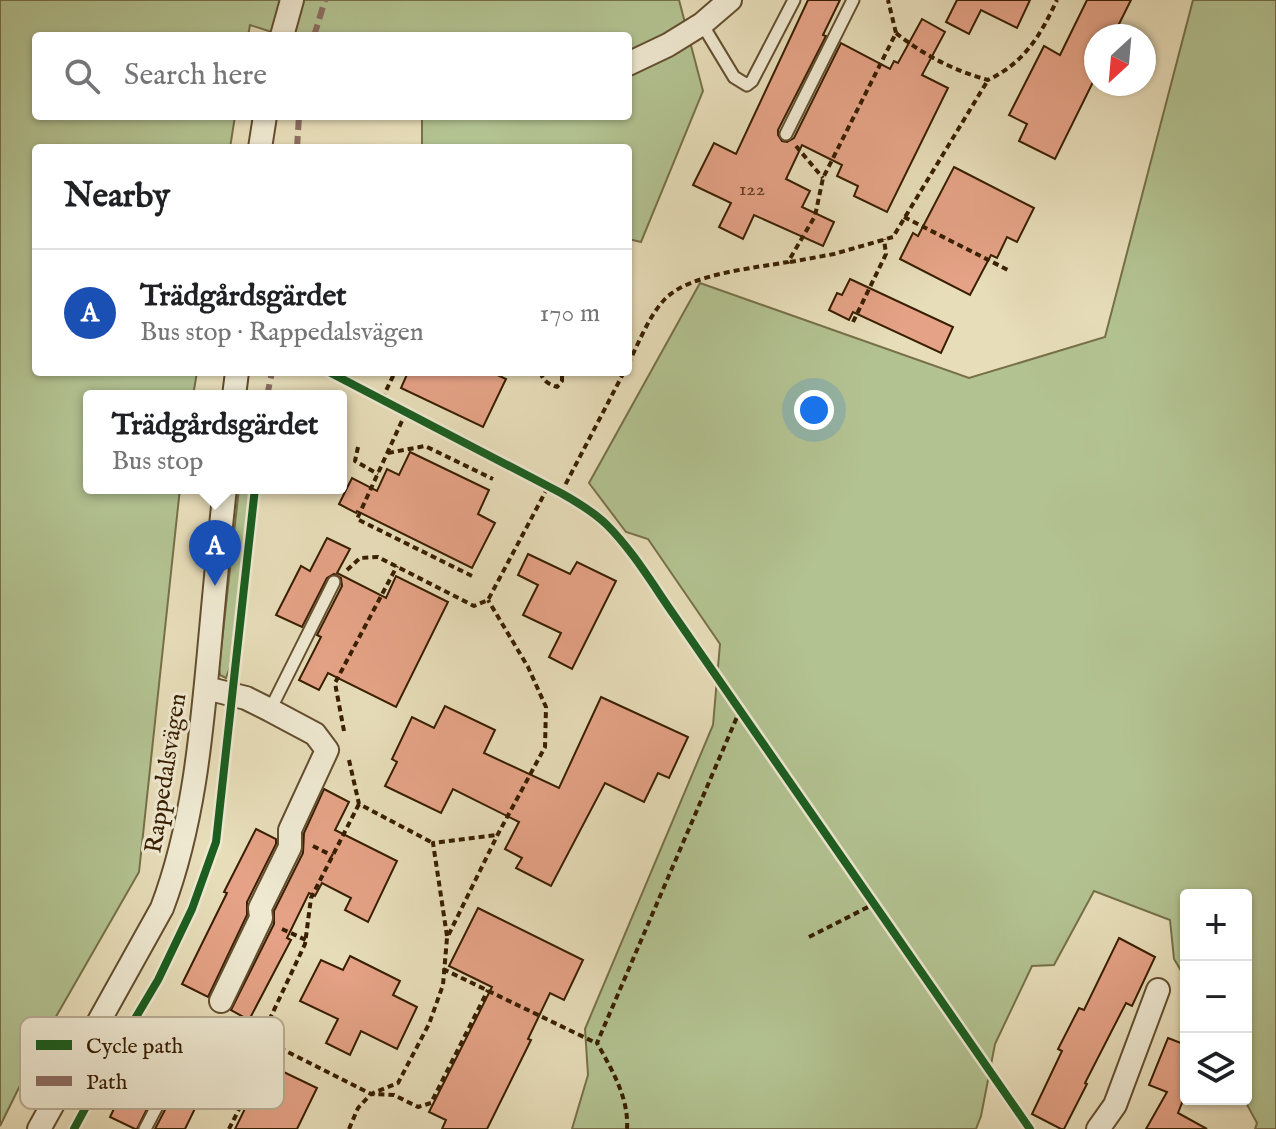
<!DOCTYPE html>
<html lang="en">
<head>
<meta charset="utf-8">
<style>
  body { margin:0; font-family:"IM FELL English",serif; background:#f6f6f6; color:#202124 }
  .controls { position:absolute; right:24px; bottom:24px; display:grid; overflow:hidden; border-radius:8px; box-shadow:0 2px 6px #0004 }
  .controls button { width:72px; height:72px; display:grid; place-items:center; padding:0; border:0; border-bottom:2px solid #e0e0e0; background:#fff; color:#202124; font:40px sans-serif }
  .compass { position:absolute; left:1084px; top:24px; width:72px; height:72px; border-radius:50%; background:#fff; box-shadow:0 2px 6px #0004; rotate:206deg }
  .you { position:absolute; left:814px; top:410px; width:28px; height:28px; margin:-20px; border:6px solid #fff; border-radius:50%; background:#1a73e8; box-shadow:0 0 0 12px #1a73e833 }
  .badge { display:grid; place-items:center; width:52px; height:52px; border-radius:50%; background:#0f766e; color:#fff; font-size:26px; font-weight:700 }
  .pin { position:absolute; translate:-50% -66px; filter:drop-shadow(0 2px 4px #0008) }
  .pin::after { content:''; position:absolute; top:42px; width:28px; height:24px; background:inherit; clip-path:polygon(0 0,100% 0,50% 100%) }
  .popup { position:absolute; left:83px; top:390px; width:264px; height:104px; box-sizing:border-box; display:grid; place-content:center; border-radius:8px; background:#fff; filter:drop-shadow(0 2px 6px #0005); font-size:26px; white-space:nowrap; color:#757577 }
  .popup b { font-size:30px; color:#202124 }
  .popup::after { content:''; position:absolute; left:50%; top:100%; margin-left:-16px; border:16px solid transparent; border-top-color:#fff }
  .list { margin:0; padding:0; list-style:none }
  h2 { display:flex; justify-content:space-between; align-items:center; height:104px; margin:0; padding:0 32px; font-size:34px }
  h2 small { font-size:26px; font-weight:400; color:#757577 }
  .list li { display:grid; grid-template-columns:52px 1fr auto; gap:24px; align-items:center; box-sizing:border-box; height:128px; padding:0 32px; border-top:2px solid #e0e0e0 }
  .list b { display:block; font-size:30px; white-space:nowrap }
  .list p { margin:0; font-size:26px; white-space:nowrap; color:#757577 }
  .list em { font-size:26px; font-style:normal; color:#757577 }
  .icon { flex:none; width:44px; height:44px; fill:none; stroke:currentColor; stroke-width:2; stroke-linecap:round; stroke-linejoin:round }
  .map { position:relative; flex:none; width:1276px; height:1129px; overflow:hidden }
  .search { position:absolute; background:#fff; box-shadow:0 2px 6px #0004; left:32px; top:32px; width:600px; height:88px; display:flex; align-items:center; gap:20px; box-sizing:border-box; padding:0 28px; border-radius:8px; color:#757577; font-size:30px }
  .panel { position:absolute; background:#fff; box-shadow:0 2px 6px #0004; left:32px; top:144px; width:600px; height:232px; border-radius:8px }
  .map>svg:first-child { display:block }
</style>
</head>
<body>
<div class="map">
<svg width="1276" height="1129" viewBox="0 0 1276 1129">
  <rect width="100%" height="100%" fill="#e7ddb9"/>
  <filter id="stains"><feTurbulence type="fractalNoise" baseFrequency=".0025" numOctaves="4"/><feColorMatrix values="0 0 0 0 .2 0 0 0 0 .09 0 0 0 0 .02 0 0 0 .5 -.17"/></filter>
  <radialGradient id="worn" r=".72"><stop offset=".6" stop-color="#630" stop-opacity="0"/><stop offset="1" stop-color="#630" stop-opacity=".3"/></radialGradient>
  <g fill="#b3c291" stroke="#767048" stroke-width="2">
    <polygon points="0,0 679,0 703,91 641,242 628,239 628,148 422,148 422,116 628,116 628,36 284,36 250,25 248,36 36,36 36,116 235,116 230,148 36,148 36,372 197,372 193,396 89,396 89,488 180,488 139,872 42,1041 0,1126"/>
    <polygon points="1193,0 1276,0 1276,1129 1255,1129 1257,1123 1244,1099 1246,1099 1246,895 1186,895 1186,979 1174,959 1170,920 1094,891 1054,965 1032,966 995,1044 981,1116 976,1129 572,1129 588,1075 585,1029 713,725 720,644 648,539 626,532 589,483 700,283 969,378 1105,337"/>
    <polygon points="239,488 251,488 230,667 226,678 220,675 219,668"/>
  </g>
  <g fill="#e5a286" stroke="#381e00" stroke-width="2">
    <polygon points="808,0 840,0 823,35 826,36 778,130 778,135 782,141 787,142 794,138 841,43 890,69 894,61 898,63 922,19 945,32 922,75 948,88 887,212 854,196 858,186 837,176 842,165 802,145 786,179 810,191 802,207 834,222 823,246 754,215 743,239 719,227 731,203 693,185 714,143 736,154"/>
    <polygon points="957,0 1030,0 1017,28 981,10 969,34 946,22"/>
    <polygon points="1087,0 1131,0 1113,36 1096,36 1096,76 1055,159 1019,141 1027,124 1009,115 1044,46 1060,55"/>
    <polygon points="954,167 1034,208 1017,242 1007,237 997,258 991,255 970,295 900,259 913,233 918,236"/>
    <polygon points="850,279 953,327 941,353 853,312 849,320 829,310 837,293 842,295"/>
    <polygon points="408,372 491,372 506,379 483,427 401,388"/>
    <polygon points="410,452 489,490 478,514 495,523 472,568 357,511 356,513 339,504 352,478 377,491 387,469 399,475"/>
    <polygon points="327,538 350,549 337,573 386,598 396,576 448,602 396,707 328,673 319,690 299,680 321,637 317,635 342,586 341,578 334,574 327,578 302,627 276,615 301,566 310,571"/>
    <polygon points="528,554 570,574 577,562 616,581 572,669 549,657 561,633 523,615 538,585 518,575"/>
    <polygon points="601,697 688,737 669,778 658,773 644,802 605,783 551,886 516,868 522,858 505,849 519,822 453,789 441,813 385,786 397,762 392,759 412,717 434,728 445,706 495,730 484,753 559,788"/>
    <polygon points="324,789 349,802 335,830 397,861 368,922 345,910 351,898 322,883 315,896 309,893 287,938 291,940 249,1020 231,1010 274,924 274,911 303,853 304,833"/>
    <polygon points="256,829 276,839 276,844 247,902 247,915 208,997 182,984 227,893 224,892"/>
    <polygon points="478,908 583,960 564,1000 550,993 528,1039 531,1040 487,1129 442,1129 446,1120 429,1112 492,987 449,966"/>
    <polygon points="1119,938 1155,957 1132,1006 1126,1003 1085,1083 1087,1084 1064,1129 1061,1129 1032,1114 1062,1051 1058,1049 1079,1008 1084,1010"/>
    <polygon points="350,956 400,981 393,995 417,1007 397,1049 361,1031 350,1055 326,1043 338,1019 300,1001 321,960 343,970"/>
    <polygon points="1168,1038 1186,1045 1186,1099 1184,1098 1178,1113 1207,1129 1146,1129 1167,1092 1149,1085"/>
    <polygon points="136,1063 164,1075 137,1129 135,1129 110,1117"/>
    <polygon points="267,1064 317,1088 297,1129 235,1129"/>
    <polygon points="181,1079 204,1090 185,1129 155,1129"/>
  </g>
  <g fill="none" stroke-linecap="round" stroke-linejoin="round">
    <g stroke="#644e2e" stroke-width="15">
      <g id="lane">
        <polyline points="702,24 734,77 747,85 752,81 794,0"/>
        <polyline points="786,134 853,0"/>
        <polyline points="270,710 334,582"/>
        <polyline points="145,1129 175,1072"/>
      </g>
    </g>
    <g stroke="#644e2e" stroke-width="26">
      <g id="street">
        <polyline points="282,36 292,0"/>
        <polyline points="628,64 668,45 702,24 730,0"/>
        <polyline points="260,148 265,116"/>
        <polyline points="234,396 237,372"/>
        <polyline points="206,688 246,698 270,710 315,734 327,750 290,830 290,847 260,908 261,918 221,1001"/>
        <path d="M39,1129L162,908C193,826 201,738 209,652C214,597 219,542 225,488"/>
        <polyline points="1098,1129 1115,1105 1158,990"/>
      </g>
    </g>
    <g stroke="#381e00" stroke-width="4" stroke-dasharray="6 4" stroke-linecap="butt">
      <path d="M896,33C923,55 955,71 988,80C1025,62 1040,36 1057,0"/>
      <polyline points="796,146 823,178"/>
      <polyline points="904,217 1008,270"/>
      <polyline points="790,262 834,254 893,237 988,80"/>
      <polyline points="853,322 886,254 884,239"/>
      <path d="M628,364C639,343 648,317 665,299C689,274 754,268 788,262L815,216L823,178L896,33L888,0"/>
      <path d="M541,372C542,381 549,384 557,387L562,381V372"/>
      <polyline points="382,399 395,372"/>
      <polyline points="406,412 357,519 474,577"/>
      <polyline points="358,447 355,461 378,474"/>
      <polyline points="388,453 425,446 493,479"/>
      <polyline points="561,493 624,372"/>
      <polyline points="347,570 360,558 378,557 474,606 488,600 548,487"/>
      <polyline points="344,731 335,683 397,566"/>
      <polyline points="349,760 359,804 433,843"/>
      <polyline points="359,804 311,898 305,944 266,1027 272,1044 371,1094 394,1095 418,1107 431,1103 488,990"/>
      <polyline points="313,846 333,856"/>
      <polyline points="282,929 306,940"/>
      <polyline points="447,936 433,843 497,835"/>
      <polyline points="809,937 874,904"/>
      <polyline points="443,969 596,1043"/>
      <polyline points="120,1044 160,1065"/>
      <polyline points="190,1079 241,1106"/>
      <polyline points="229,1129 272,1044"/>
      <polyline points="349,1129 358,1108 371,1094 398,1083 429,1024 443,985 447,938 498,834 545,747 546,707 528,667 488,600"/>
      <path d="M627,1129C629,1098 612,1070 597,1043L740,710"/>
    </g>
    <use href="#lane" stroke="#efe9d2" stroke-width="11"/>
    <use href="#street" stroke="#efe9d2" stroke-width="22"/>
    <g stroke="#8d6e63" stroke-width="6" stroke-dasharray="12 6" stroke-linecap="butt">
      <polyline points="314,36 325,0"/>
      <polyline points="297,148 299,116"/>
      <polyline points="267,396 272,372"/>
    </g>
    <g stroke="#efe9d2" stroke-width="13">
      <g id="cycleway">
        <path d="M329,372L561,493C577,502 594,512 607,525C633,551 653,585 674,615L1030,1129"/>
        <polyline points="74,1129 120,1044 158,980 192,909 216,842 255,488"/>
      </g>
    </g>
    <use href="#cycleway" stroke="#1b5e20" stroke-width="8"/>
  </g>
  <g text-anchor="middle" stroke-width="6" stroke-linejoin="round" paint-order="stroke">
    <g font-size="20" fill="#633f22">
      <text x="752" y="195">122</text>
    </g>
    <g font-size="24" fill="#381e00" stroke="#efe9d2">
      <text transform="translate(165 773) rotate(-81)" y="8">Rappedalsvägen</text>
    </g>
  </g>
  <rect x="20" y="1017" width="264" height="92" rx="12" fill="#efe9d2" stroke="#b8ac93" stroke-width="2"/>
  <rect x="36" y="1040" width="36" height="10" fill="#1b5e20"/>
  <rect x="36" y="1076" width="36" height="10" fill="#8d6e63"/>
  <g font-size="22" fill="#381e00">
    <text x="86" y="1053">Cycle path</text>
    <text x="86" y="1089">Path</text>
  </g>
  <rect width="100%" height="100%" filter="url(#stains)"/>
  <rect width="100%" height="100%" fill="url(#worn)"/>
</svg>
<div class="controls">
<button>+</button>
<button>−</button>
<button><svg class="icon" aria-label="layers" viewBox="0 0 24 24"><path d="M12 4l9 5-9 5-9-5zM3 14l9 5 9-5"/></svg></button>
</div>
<svg class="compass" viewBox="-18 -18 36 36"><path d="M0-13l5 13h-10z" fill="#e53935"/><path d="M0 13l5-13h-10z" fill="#757577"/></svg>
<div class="you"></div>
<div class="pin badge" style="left:215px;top:586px;background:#1a4fb4">A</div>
<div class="popup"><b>Trädgårdsgärdet</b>Bus stop</div>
<div class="search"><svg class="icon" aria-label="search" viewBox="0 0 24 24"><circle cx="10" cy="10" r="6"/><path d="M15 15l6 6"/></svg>Search here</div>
<section class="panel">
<h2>Nearby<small></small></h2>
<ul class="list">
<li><span class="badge" style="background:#1a4fb4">A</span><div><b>Trädgårdsgärdet</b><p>Bus stop · Rappedalsvägen</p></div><em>170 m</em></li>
</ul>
</section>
</div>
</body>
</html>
